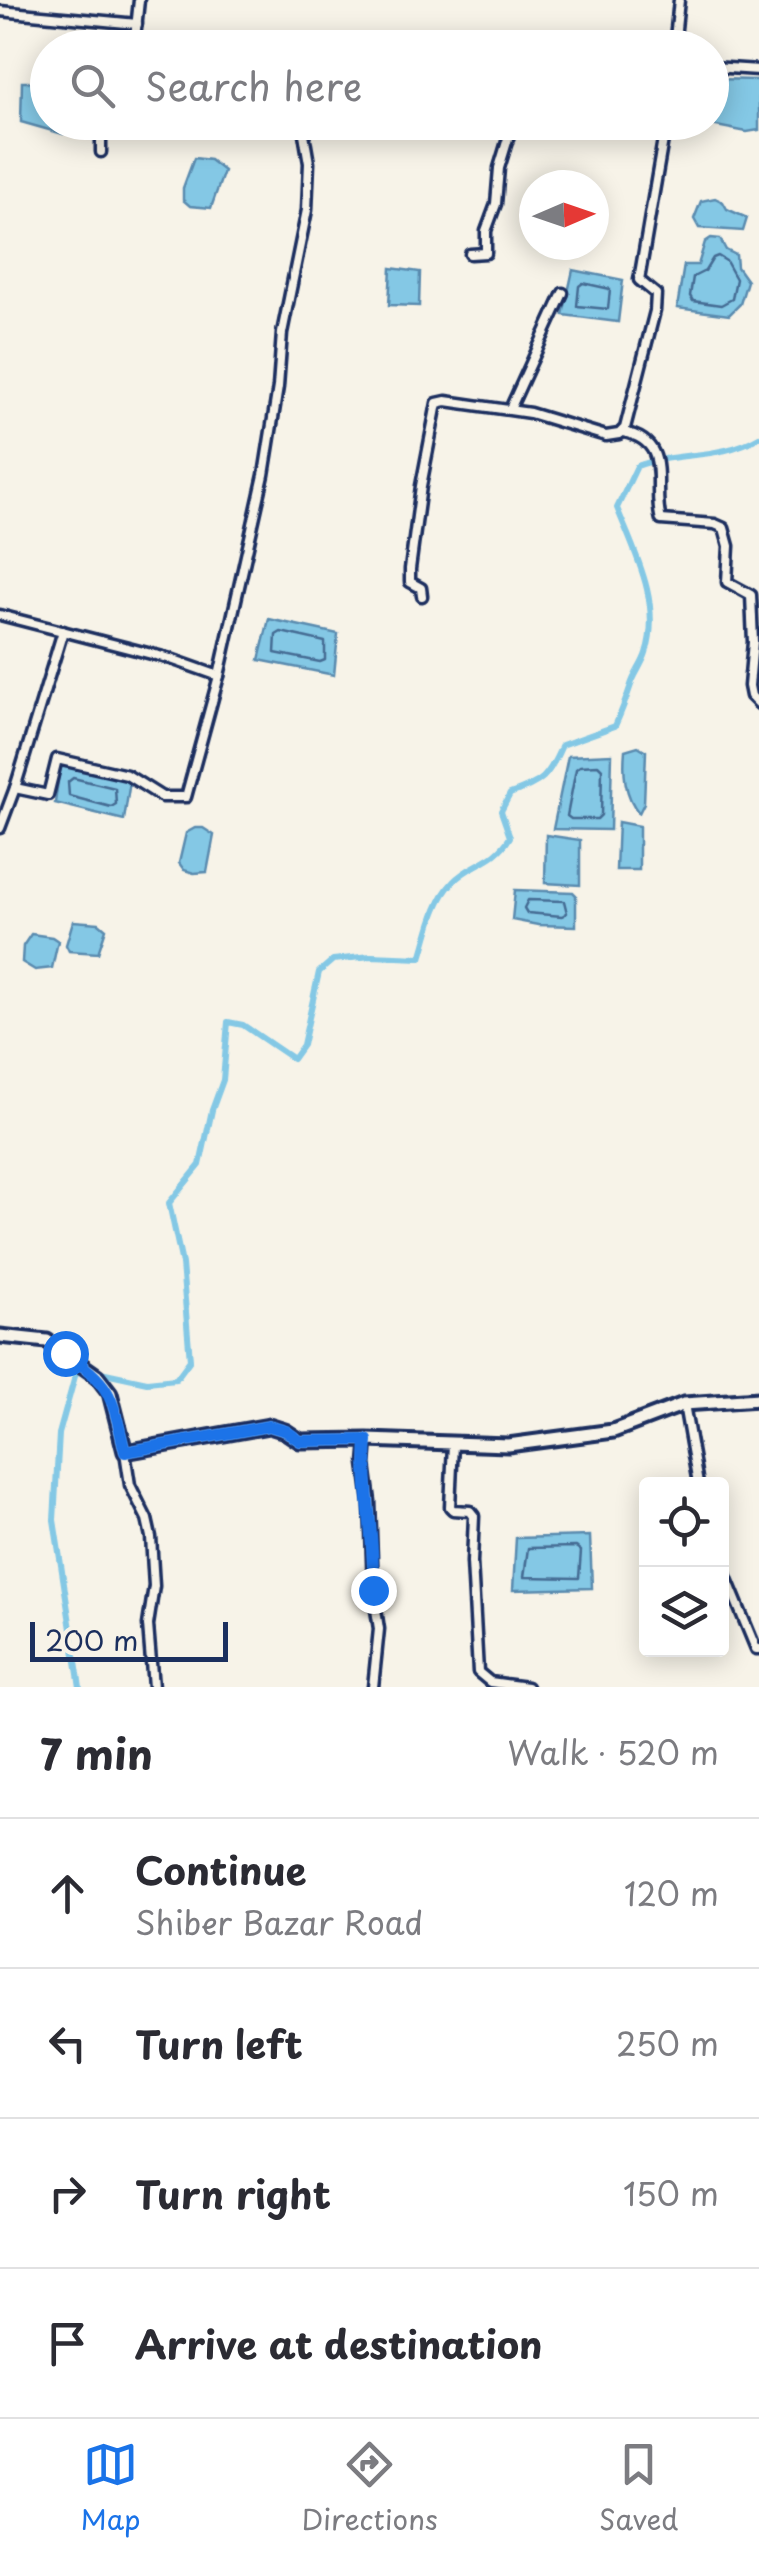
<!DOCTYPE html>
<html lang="en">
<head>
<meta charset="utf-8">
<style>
  body { margin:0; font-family:"Playpen Sans",sans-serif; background:#f7f7f7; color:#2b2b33 }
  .controls { position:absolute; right:30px; bottom:30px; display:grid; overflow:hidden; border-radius:10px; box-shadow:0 5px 25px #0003 }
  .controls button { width:90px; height:90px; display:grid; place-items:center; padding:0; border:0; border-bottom:2px solid #e1e1e2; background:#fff; color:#2b2b33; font:50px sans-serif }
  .compass { position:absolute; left:519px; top:170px; width:90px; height:90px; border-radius:50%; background:#fff; box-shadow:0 5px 25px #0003; rotate:88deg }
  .scale { position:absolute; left:30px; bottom:25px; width:198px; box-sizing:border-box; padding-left:10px; border:5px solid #1b2f5e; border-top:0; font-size:28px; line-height:35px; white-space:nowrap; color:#1b2f5e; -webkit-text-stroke:8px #f7f3e8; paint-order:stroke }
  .stop { position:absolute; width:30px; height:30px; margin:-22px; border:8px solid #1a73e8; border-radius:50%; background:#fff }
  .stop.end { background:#1a73e8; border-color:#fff; box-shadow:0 2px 10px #0008 }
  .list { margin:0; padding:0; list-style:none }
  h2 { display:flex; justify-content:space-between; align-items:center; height:130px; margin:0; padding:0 40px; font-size:42px }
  h2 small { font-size:32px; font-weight:400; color:#7c7c81 }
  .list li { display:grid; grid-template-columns:65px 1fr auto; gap:30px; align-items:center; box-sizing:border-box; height:150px; padding:0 40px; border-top:2px solid #e1e1e2 }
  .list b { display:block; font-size:38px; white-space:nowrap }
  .list p { margin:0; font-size:32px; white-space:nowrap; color:#7c7c81 }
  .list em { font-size:32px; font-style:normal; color:#7c7c81 }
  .icon { flex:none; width:55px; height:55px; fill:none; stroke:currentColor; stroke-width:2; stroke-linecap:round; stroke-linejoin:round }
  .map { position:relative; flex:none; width:759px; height:1687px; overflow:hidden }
  .search { position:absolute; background:#fff; box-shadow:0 5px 25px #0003; left:30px; right:30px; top:30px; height:110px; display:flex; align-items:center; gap:25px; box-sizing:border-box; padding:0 35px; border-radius:55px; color:#7c7c81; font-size:38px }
  .sheet { height:730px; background:#fff }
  nav { display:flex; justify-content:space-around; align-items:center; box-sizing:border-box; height:140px; border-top:2px solid #e1e1e2; background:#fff; font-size:28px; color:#7c7c81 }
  nav a { display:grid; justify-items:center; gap:5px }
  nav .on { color:#1a73e8 }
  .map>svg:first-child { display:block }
</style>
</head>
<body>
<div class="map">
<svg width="759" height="1687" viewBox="0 0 759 1687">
  <rect width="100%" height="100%" fill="#f7f3e8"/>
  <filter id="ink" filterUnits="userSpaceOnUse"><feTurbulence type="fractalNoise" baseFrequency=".01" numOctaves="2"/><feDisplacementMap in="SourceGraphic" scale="20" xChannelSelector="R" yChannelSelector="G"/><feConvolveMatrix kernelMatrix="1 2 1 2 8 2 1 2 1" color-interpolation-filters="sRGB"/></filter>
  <g filter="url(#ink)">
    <g fill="#84c8e5" stroke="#5a8baf" stroke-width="2.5">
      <polygon points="712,79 759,80 759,130 747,132 701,123 712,122"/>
      <polygon points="22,82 47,82 48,122 86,123 87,131 63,134 21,122"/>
      <polygon points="194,158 210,160 224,171 211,208 190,206 183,200 183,188"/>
      <polygon points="715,198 723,202 727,209 747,218 743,231 699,228 694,219 701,201"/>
      <polygon points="711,238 720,239 726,250 736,255 737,267 747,281 740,304 729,315 677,308 684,265 698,265 705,242"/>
      <polygon points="391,268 420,272 419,306 389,305"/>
      <polygon points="573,270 623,280 618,322 563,315"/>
      <polygon points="269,619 338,634 334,675 259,660"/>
      <path d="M638,746L646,751L644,803L639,813C624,795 623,772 625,750Z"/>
      <polygon points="612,754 610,830 553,829 568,756"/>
      <polygon points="60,765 130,781 124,820 55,803"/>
      <polygon points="618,822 639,826 639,870 616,870"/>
      <polygon points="195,828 203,828 214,835 207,872 194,873 184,870 179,863 186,833"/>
      <polygon points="546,835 580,840 580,885 545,883"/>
      <polygon points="515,890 573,892 576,895 576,926 538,925 512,920"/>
      <polygon points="73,921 99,923 106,929 98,953 69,951 66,945"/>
      <polygon points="31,934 52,937 58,941 52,968 35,970 22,962 23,946"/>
      <polygon points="590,1536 592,1588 513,1590 516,1538"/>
    </g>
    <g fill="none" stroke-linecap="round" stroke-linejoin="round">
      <g stroke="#456c94" stroke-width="2.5">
        <polygon points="718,256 726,261 736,279 732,299 721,305 693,301 690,296 693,277 705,271 713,258"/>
        <polygon points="583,283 610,289 608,309 577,306 579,286"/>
        <polygon points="281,632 325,642 325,660 320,662 275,653 276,635"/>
        <polygon points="580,766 598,765 602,769 601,815 597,819 571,819 567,816 576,769"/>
        <polygon points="73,778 115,788 116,804 111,807 69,796 68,782"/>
        <polygon points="528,900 564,901 567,913 562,916 527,913 524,908"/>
        <polygon points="576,1547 581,1551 579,1578 524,1577 528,1548"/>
      </g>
      <g stroke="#84c8e5" stroke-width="6">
        <path d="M96,1371L147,1382L176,1379L190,1360L182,1264L169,1203L200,1165L212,1110L223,1080L228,1022L243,1025L293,1059L303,1045L319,972L333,960L371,956L421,958C429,933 434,902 453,882C470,863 495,863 510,837L501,811L510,794C543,782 548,778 562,745L615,726C622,711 627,697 632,682C636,672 643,663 646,653C662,603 635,553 617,508L637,466C678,451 720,460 759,437"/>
        <polyline points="80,1687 54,1520 59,1434 77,1369 84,1370"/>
      </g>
      <g stroke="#1b2f5e" stroke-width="15">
        <g id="street">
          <polyline points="0,11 137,24"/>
          <polyline points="134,48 139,0"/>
          <polyline points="674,48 679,0"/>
          <polyline points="712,67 759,70"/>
          <polyline points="634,122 665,128"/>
          <polyline points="101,152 101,136 106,122"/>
          <polyline points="470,254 486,253 486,231 496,204 499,168 513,122"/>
          <polyline points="510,409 563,293"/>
          <path d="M623,432C674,442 651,486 661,520L715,524L724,528L729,546L727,582L751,595L753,642L749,686L751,696L759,704"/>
          <polyline points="422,596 421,588 410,582 410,569 421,486 437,403 446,401 530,413 606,436 619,434 625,428 655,311 656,294 639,280 666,122"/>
          <polyline points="0,615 171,659 219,676 264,475 278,387 282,333 307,210 309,163 302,122"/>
          <polyline points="15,788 63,631"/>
          <polyline points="0,828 15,788 48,795 57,759 127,775 162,797 186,797 219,676"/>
          <polyline points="684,1404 698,1484"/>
          <polyline points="367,1440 365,1464 370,1501 373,1590 379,1629 373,1687"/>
          <polyline points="453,1444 450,1507 453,1510 470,1511 474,1516 472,1562 478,1672 490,1682 527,1687"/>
          <polyline points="125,1452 130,1485 147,1519 151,1537 154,1586 148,1625 153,1687"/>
          <polyline points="722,1556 725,1574 756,1649 759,1649"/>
        </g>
      </g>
      <g stroke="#1b2f5e" stroke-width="19">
        <polyline id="secondary" points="0,1336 47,1341 97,1376 110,1393 125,1452 269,1426 285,1431 300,1441 367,1440 508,1445 613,1431 684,1404 759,1399"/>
      </g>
      <use href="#street" stroke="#f7f3e8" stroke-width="8"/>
      <use href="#secondary" stroke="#f7f3e8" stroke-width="11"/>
    </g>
  </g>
  <g fill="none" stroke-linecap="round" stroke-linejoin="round" filter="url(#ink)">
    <path stroke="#1a73e8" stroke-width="12" d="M65,1353C113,1385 112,1398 125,1452L269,1426L286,1431L300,1441L367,1440C363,1490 375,1540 373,1590"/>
  </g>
</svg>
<div class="controls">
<button><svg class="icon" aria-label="locate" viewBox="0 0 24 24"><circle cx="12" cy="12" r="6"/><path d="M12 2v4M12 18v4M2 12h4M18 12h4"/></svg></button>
<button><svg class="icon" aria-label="layers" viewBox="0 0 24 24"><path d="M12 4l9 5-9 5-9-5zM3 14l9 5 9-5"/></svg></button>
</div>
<svg class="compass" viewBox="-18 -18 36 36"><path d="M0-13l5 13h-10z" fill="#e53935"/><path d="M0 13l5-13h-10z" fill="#7c7c81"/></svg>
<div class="scale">200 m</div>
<div class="stop" style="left:65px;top:1353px"></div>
<div class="stop end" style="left:373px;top:1590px"></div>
<div class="search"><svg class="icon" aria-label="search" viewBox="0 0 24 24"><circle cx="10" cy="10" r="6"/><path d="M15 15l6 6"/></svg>Search here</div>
</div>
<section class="sheet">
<h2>7 min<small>Walk · 520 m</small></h2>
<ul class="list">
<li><svg class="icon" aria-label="ahead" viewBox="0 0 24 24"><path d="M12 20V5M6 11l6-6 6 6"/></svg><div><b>Continue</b><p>Shiber Bazar Road</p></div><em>120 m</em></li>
<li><svg class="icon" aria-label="left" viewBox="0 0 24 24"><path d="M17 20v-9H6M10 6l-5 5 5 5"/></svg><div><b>Turn left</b></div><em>250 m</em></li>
<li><svg class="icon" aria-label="right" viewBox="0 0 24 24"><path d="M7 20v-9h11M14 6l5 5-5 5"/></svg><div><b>Turn right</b></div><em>150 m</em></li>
<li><svg class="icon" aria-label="arrive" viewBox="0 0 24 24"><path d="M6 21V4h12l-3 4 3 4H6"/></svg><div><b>Arrive at destination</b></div></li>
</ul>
</section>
<nav>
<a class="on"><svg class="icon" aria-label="map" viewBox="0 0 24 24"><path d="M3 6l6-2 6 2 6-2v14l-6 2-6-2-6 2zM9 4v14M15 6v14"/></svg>Map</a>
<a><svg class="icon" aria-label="directions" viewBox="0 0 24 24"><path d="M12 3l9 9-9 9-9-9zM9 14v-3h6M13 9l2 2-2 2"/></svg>Directions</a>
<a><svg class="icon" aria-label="saved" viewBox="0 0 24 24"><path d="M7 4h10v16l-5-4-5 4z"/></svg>Saved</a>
</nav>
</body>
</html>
